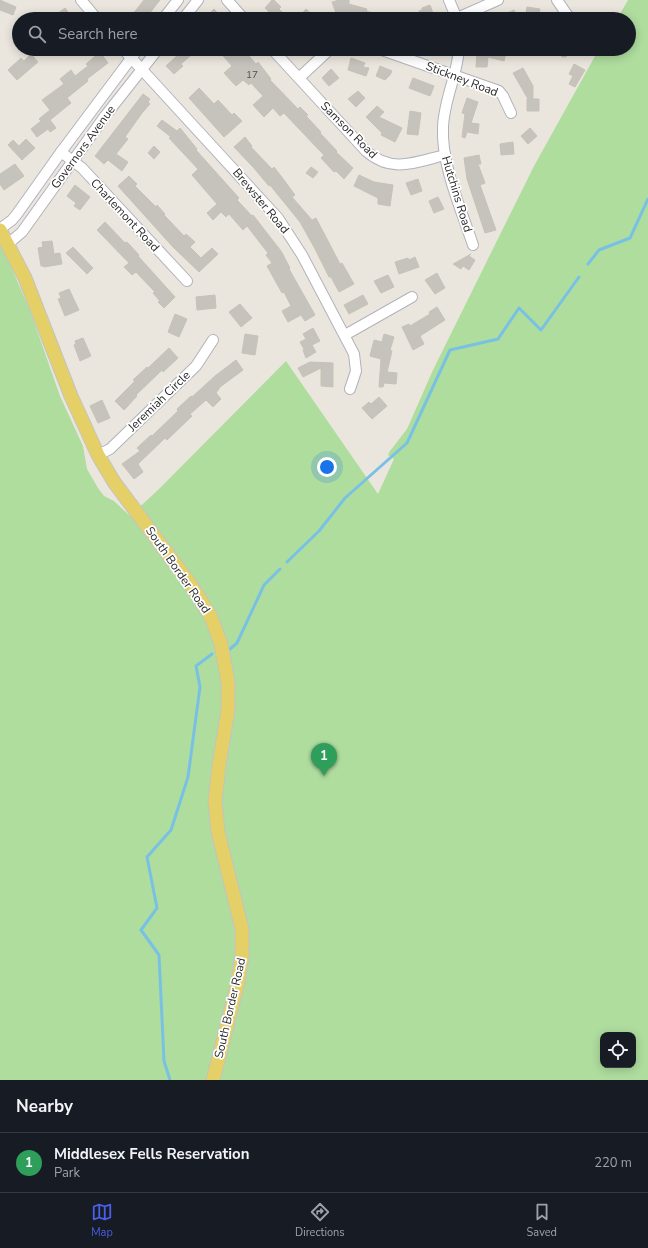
<!DOCTYPE html>
<html lang="en">
<head>
<meta charset="utf-8">
<style>
  body { margin:0; font-family:"Nunito Sans",sans-serif; background:#242831; color:#f1f3f6 }
  .controls { position:absolute; right:12px; bottom:12px; display:grid; overflow:hidden; border-radius:8px; box-shadow:0 2px 10px #0003 }
  .controls button { width:36px; height:36px; display:grid; place-items:center; padding:0; border:0; border-bottom:1px solid #363941; background:#171b24; color:#f1f3f6; font:20px sans-serif }
  .you { position:absolute; left:327px; top:467px; width:14px; height:14px; margin:-10px; border:3px solid #fff; border-radius:50%; background:#1a73e8; box-shadow:0 0 0 6px #1a73e833 }
  .badge { display:grid; place-items:center; width:26px; height:26px; border-radius:50%; background:#4b5eea; color:#fff; font-size:13px; font-weight:700 }
  .pin { position:absolute; translate:-50% -33px; filter:drop-shadow(0 1px 2px #0008) }
  .pin::after { content:''; position:absolute; top:21px; width:14px; height:12px; background:inherit; clip-path:polygon(0 0,100% 0,50% 100%) }
  .list { margin:0; padding:0; list-style:none }
  h2 { display:flex; justify-content:space-between; align-items:center; height:52px; margin:0; padding:0 16px; font-size:17px }
  h2 small { font-size:13px; font-weight:400; color:#9ea1a6 }
  .list li { display:grid; grid-template-columns:26px 1fr auto; gap:12px; align-items:center; box-sizing:border-box; height:60px; padding:0 16px; border-top:1px solid #363941 }
  .list b { display:block; font-size:15px; white-space:nowrap }
  .list p { margin:0; font-size:13px; white-space:nowrap; color:#9ea1a6 }
  .list em { font-size:13px; font-style:normal; color:#9ea1a6 }
  .icon { flex:none; width:22px; height:22px; fill:none; stroke:currentColor; stroke-width:2; stroke-linecap:round; stroke-linejoin:round }
  .map { position:relative; flex:none; width:648px; height:1080px; overflow:hidden }
  .search { position:absolute; background:#171b24; box-shadow:0 2px 10px #0003; left:12px; right:12px; top:12px; height:44px; display:flex; align-items:center; gap:10px; box-sizing:border-box; padding:0 14px; border-radius:22px; color:#9ea1a6; font-size:15px }
  .sheet { height:112px; background:#171b24 }
  nav { display:flex; justify-content:space-around; align-items:center; box-sizing:border-box; height:56px; border-top:1px solid #363941; background:#171b24; font-size:11px; color:#9ea1a6 }
  nav a { display:grid; justify-items:center; gap:2px }
  nav .on { color:#4b5eea }
  .map>svg:first-child { display:block }
</style>
</head>
<body>
<div class="map">
<svg width="648" height="1080" viewBox="0 0 648 1080">
  <rect width="100%" height="100%" fill="#ebe6dd"/>
  <path fill="#afdd9e" fill-rule="evenodd" d="M628,0H648V1080H0V241L31,313L60,396L83,446L87,469L98,488L104,496L114,501L130,516L160,488L286,361L378,494L394,459L388,455L390,451L407,429L433,370L534,166L599,49H629V19H617ZM603,1035H633V1065H603Z"/>
  <g fill="none" stroke-linecap="round" stroke-linejoin="round">
    <g stroke="#79c1e4" stroke-width="3">
      <polyline points="588,264 599,250 630,238 648,199"/>
      <polyline points="287,562 319,531 345,498 407,443 450,350 498,339 519,308 541,330 579,277"/>
      <polyline points="229,650 237,643 264,585 280,569"/>
      <polyline points="170,1080 164,1061 159,955 141,930 157,908 147,857 171,830 188,777 200,687 196,666 212,654"/>
    </g>
  </g>
  <g fill="#c6c3bd" stroke="#c6c2b7">
    <polygon points="0,0 16,7 13,15 0,10"/>
    <polygon points="144,0 160,0 145,19 129,19"/>
    <polygon points="272,0 274,0 281,7 279,9 289,19 269,19 272,15 265,8"/>
    <polygon points="339,0 349,0 349,4 367,9 366,11 385,17 384,19 355,19 336,13 332,2"/>
    <polygon points="430,5 435,19 422,19 419,11 422,10 422,8"/>
    <polygon points="527,7 540,9 538,19 525,19"/>
    <polygon points="65,8 73,19 50,19"/>
    <polygon points="214,9 223,19 204,19"/>
    <polygon points="306,9 317,19 297,19"/>
    <polygon points="514,10 518,19 494,19"/>
    <polygon points="174,49 198,49 181,64 183,66 174,74 166,66 179,54"/>
    <polygon points="217,49 243,49 256,64 258,62 271,79 270,80 298,109 300,107 308,115 306,116 321,132 320,133 337,151 336,152 353,168 344,179 336,171 334,172 321,158 324,155 320,151 284,113 280,116 273,108 264,117 253,105 263,96 251,83 249,85 243,80 236,86 224,73 232,66"/>
    <polygon points="557,49 579,49 565,57 562,57"/>
    <polygon points="497,50 506,52 504,61 488,57 487,67 476,67 477,51 497,52"/>
    <polygon points="100,52 108,63 87,79 88,81 67,98 71,103 50,120 56,128 50,132 48,129 37,137 31,129 41,121 39,119 50,110 42,100 64,84 60,79 71,70 75,76 88,66 86,64"/>
    <polygon points="31,54 38,62 17,80 8,70 21,58 24,61"/>
    <polygon points="351,58 365,63 363,67 369,68 366,76 348,70"/>
    <polygon points="574,64 585,70 575,87 569,84 573,76 569,74"/>
    <polygon points="380,66 392,71 390,75 385,80 376,76"/>
    <polygon points="523,68 533,86 533,99 539,99 539,111 527,111 527,99 528,99 513,73"/>
    <polygon points="331,69 339,78 329,86 322,78"/>
    <polygon points="413,78 434,86 430,96 409,88"/>
    <polygon points="199,88 214,104 218,100 232,115 234,113 242,121 224,137 189,98"/>
    <polygon points="358,91 365,98 356,107 348,99"/>
    <polygon points="143,94 150,99 148,102 150,104 142,113 125,137 128,139 116,154 128,162 122,171 108,160 104,164 95,156"/>
    <polygon points="467,98 478,102 471,123 479,124 478,134 467,132 465,138 462,137 465,114 462,113"/>
    <polygon points="377,106 384,112 379,117 402,128 395,142 381,135 382,133 366,117"/>
    <polygon points="410,111 421,113 418,135 407,134"/>
    <polygon points="162,120 177,131 180,128 197,149 196,150 239,198 237,200 252,216 253,215 281,251 290,268 289,269 315,315 305,321 301,315 288,322 282,311 291,306 284,292 282,293 267,266 272,263 266,255 268,253 247,226 243,230 229,214 226,217 221,212 213,220 207,213 217,204 192,175 198,169 169,138 171,137 157,126"/>
    <polygon points="530,128 537,136 528,144 521,136"/>
    <polygon points="245,137 252,146 251,147 272,169 274,167 281,176 295,195 292,197 312,220 316,218 340,264 342,263 354,284 339,292 331,277 329,277 314,247 300,222 270,185 269,186 253,167 234,147"/>
    <polygon points="26,139 35,148 22,160 8,145 13,140 19,146"/>
    <polygon points="513,142 514,154 501,155 500,144"/>
    <polygon points="154,146 160,152 154,159 148,153"/>
    <polygon points="479,155 481,164 478,164 485,183 480,185 496,230 485,233 467,179 464,158"/>
    <polygon points="15,164 24,176 4,190 0,184 0,174"/>
    <polygon points="311,167 318,172 313,178 306,173"/>
    <polygon points="359,175 374,182 393,185 390,206 378,204 378,198 354,186"/>
    <polygon points="129,176 137,184 135,186 156,207 157,205 165,214 164,215 184,236 186,234 195,242 190,247 201,258 212,248 218,254 199,272 173,247 118,186"/>
    <polygon points="418,179 422,191 411,195 406,183"/>
    <polygon points="75,185 90,197 80,210 74,206 76,203 67,196"/>
    <polygon points="438,197 444,209 434,213 429,201"/>
    <polygon points="105,222 125,243 127,242 139,255 138,256 175,297 164,308 158,302 160,301 153,293 155,292 136,272 132,275 124,267 129,263 97,230"/>
    <polygon points="52,241 54,254 60,253 62,264 44,267 43,266 41,266 38,248 43,247 42,242"/>
    <polygon points="73,247 93,268 87,274 66,253"/>
    <polygon points="471,254 469,256 475,260 469,270 463,266 461,269 453,264"/>
    <polygon points="415,257 419,267 399,274 395,262 408,258 409,260"/>
    <polygon points="437,273 445,288 435,294 425,280"/>
    <polygon points="388,275 394,287 381,293 374,281"/>
    <polygon points="69,289 79,310 65,316 58,299 61,298 59,293"/>
    <polygon points="215,295 216,308 197,310 196,297"/>
    <polygon points="363,295 368,304 349,314 344,305"/>
    <polygon points="240,304 252,318 241,327 229,312"/>
    <polygon points="437,307 445,320 420,336 424,344 413,350 402,327 409,324 410,326 430,314 429,312"/>
    <polygon points="175,314 187,319 179,337 168,332"/>
    <polygon points="313,328 320,341 312,345 316,352 306,358 303,350 304,349 300,342 306,339 303,334"/>
    <polygon points="245,334 258,336 255,355 242,353"/>
    <polygon points="384,334 394,337 390,350 392,351 387,372 397,373 396,384 384,383 383,387 379,387 381,359 370,356 374,340 382,342"/>
    <polygon points="83,338 91,356 80,361 74,345 76,344 75,341"/>
    <polygon points="169,348 178,358 163,372 162,370 136,395 137,396 124,410 115,401 135,381 133,380 147,367 148,368"/>
    <polygon points="236,360 243,370 220,387 216,393 221,399 213,407 206,400 190,414 192,416 167,440 165,438 138,464 143,472 134,479 122,464 140,451 137,448 151,435 152,436 178,411 177,409 191,396 192,397 215,376"/>
    <polygon points="310,362 333,363 333,387 321,386 321,368 303,377 298,368"/>
    <polygon points="379,397 387,406 372,419 362,408 369,402 371,404"/>
    <polygon points="102,400 110,418 98,423 90,406"/>
  </g>
  <g fill="none" stroke-linecap="round" stroke-linejoin="round">
    <g stroke="#b1b2bc" stroke-width="12">
      <g id="minor">
        <polyline points="81,0 97,19"/>
        <polyline points="227,0 244,19"/>
        <polyline points="449,0 457,19"/>
        <polyline points="557,0 570,19"/>
        <polyline points="457,18 498,0"/>
        <polyline points="163,19 178,0"/>
        <polyline points="183,19 198,0"/>
        <polyline points="123,49 278,218 302,255 354,354 356,371 350,389"/>
        <path d="M272,49L366,151C392,174 416,162 445,155"/>
        <polyline points="379,49 499,91 503,96 511,113"/>
        <path d="M459,49C457,76 444,100 443,127C441,164 461,209 473,245"/>
        <polyline points="299,78 330,49"/>
        <polyline points="61,152 82,168 187,281"/>
        <polyline points="0,229 12,220 17,214 61,152 138,49"/>
        <polyline points="8,244 22,232 105,116 158,49"/>
        <polyline points="345,335 412,297"/>
        <polyline points="98,455 110,449 196,366 213,340"/>
      </g>
    </g>
    <g stroke="#c3c3c3" stroke-width="15">
      <polyline id="major" points="0,230 25,278 71,396 98,455 114,482 191,585 211,617 221,644 228,682 228,710 219,765 215,801 218,832 242,929 242,956 238,982 213,1080"/>
    </g>
    <use href="#minor" stroke="#fff" stroke-width="10"/>
    <use href="#major" stroke="#e5d068" stroke-width="13"/>
  </g>
  <g text-anchor="middle" stroke-width="3.5" stroke-linejoin="round" paint-order="stroke">
    <g font-size="10" fill="#51504f">
      <text x="252" y="78">17</text>
    </g>
    <g font-size="12" fill="#2a2a2a" stroke="#fff">
      <text transform="translate(462 79) rotate(21)" y="4">Stickney Road</text>
      <text transform="translate(349 130) rotate(45)" y="4">Samson Road</text>
      <text transform="translate(83 147) rotate(-54)" y="4">Governors Avenue</text>
      <text transform="translate(457 194) rotate(73)" y="4">Hutchins Road</text>
      <text transform="translate(261 201) rotate(50)" y="4">Brewster Road</text>
      <text transform="translate(125 215) rotate(47)" y="4">Charlemont Road</text>
      <text transform="translate(159 401) rotate(-44)" y="4">Jeremiah Circle</text>
      <text transform="translate(178 570) rotate(55)" y="4">South Border Road</text>
      <text transform="translate(230 1008) rotate(-77)" y="4">South Border Road</text>
    </g>
  </g>
</svg>
<div class="controls">
<button><svg class="icon" aria-label="locate" viewBox="0 0 24 24"><circle cx="12" cy="12" r="6"/><path d="M12 2v4M12 18v4M2 12h4M18 12h4"/></svg></button>
</div>
<div class="you"></div>
<div class="pin badge" style="left:324px;top:776px;background:#2e9e5b">1</div>
<div class="search"><svg class="icon" aria-label="search" viewBox="0 0 24 24"><circle cx="10" cy="10" r="6"/><path d="M15 15l6 6"/></svg>Search here</div>
</div>
<section class="sheet">
<h2>Nearby<small></small></h2>
<ul class="list">
<li><span class="badge" style="background:#2e9e5b">1</span><div><b>Middlesex Fells Reservation</b><p>Park</p></div><em>220 m</em></li>
</ul>
</section>
<nav>
<a class="on"><svg class="icon" aria-label="map" viewBox="0 0 24 24"><path d="M3 6l6-2 6 2 6-2v14l-6 2-6-2-6 2zM9 4v14M15 6v14"/></svg>Map</a>
<a><svg class="icon" aria-label="directions" viewBox="0 0 24 24"><path d="M12 3l9 9-9 9-9-9zM9 14v-3h6M13 9l2 2-2 2"/></svg>Directions</a>
<a><svg class="icon" aria-label="saved" viewBox="0 0 24 24"><path d="M7 4h10v16l-5-4-5 4z"/></svg>Saved</a>
</nav>
</body>
</html>
